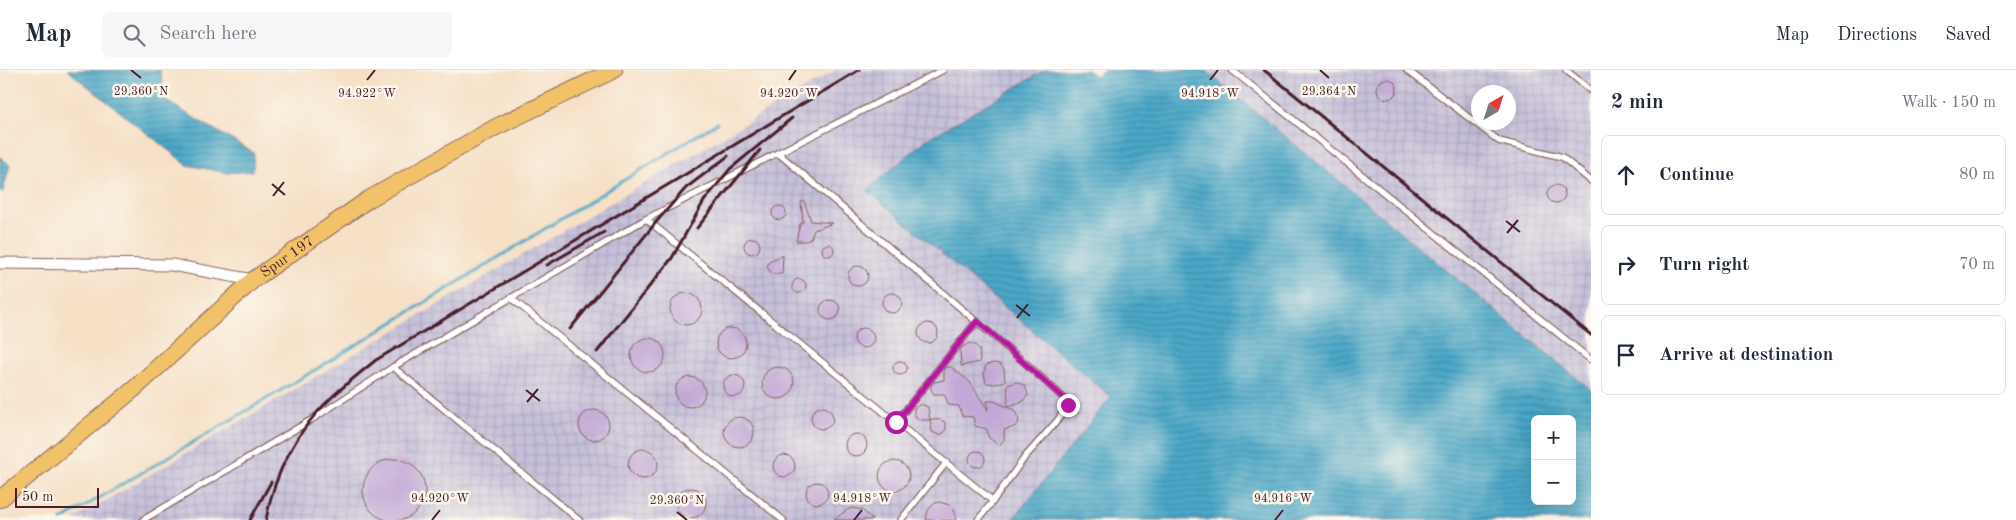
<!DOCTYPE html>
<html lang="en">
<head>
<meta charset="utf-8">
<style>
  body { margin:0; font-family:"Old Standard TT",serif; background:#f6f6f7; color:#1f2937 }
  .controls { position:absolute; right:15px; bottom:15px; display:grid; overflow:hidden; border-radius:8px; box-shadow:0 5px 20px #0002 }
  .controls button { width:45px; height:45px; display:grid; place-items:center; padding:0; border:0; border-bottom:1px solid #e0e1e3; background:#fff; color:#1f2937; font:25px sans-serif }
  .compass { position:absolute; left:1471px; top:15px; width:45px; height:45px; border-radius:50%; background:#fff; box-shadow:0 5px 20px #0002; rotate:39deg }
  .scale { position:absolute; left:15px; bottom:12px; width:84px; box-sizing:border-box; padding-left:5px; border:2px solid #4a1f2b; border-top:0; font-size:14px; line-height:18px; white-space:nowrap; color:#4a1f2b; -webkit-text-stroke:4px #fbf7ec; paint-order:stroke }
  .stop { position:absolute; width:15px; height:15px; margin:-11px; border:4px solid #b5179e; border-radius:50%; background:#fff }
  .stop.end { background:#b5179e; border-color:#fff; box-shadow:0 1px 5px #0008 }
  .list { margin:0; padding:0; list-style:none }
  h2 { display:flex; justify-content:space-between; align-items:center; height:65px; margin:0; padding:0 20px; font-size:21px }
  h2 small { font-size:16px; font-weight:400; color:#747a83 }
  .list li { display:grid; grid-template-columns:32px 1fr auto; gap:15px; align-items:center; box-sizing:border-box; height:80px; margin:0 10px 10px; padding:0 10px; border:1px solid #e0e1e3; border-radius:8px }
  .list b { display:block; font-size:19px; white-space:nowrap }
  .list em { font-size:16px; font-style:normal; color:#747a83 }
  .icon { flex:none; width:28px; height:28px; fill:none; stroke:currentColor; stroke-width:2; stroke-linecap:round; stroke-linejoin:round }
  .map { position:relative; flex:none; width:1591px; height:450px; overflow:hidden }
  header { display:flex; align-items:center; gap:30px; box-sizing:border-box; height:70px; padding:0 25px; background:#fff; border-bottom:1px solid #e0e1e3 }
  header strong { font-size:24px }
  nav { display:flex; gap:28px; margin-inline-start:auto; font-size:18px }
  .search { width:350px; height:45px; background:#f6f6f7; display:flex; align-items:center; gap:12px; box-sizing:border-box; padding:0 18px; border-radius:8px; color:#747a83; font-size:19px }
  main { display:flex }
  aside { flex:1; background:#fff }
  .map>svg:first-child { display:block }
</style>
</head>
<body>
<header>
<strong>Map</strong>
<div class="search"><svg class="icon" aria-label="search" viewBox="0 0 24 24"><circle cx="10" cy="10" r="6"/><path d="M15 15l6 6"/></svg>Search here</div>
<nav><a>Map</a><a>Directions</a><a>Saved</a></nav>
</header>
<main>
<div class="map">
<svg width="1591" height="450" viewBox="0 0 1591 450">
  <defs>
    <pattern id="industrial-grid" width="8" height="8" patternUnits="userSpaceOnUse" patternTransform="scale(1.25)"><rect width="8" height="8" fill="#c6c0da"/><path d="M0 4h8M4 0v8" fill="none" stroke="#aca5bb"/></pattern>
    <pattern id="water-rules" width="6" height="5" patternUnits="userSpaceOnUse" patternTransform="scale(1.25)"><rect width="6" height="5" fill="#4aa7c8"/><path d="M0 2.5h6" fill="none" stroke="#4087a3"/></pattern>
  </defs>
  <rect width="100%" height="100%" fill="#fbf7ec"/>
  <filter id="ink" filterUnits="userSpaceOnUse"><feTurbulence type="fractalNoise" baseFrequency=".02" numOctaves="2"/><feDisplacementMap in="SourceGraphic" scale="10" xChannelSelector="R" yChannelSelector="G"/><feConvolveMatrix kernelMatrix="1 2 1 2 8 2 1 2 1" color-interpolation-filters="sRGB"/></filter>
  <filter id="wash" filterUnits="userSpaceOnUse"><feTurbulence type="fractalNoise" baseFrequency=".0096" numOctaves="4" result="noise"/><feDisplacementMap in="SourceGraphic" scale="20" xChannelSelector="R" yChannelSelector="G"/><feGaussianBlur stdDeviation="1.12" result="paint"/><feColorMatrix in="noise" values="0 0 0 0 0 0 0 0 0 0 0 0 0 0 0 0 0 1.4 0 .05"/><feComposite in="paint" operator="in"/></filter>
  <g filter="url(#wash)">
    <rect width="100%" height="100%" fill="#f6e0c6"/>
    <g fill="url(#industrial-grid)" fill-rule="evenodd">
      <polygon points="836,0 1045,0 926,70 867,119 1111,327 1012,450 73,450"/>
      <path d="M1205,0H1591V320ZM1478,22H1508V52H1478Z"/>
    </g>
    <g fill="url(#water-rules)" stroke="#4a637a" fill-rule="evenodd">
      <polygon points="67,0 160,0 166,31 254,83 253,101 227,103 187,95"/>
      <path d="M1045,0H1087L1097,7L1103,0H1205L1591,320V450H1012L1111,327L867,120L926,70ZM1535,349H1572V431H1535Z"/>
      <polygon points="0,87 10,95 3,122 0,122"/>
    </g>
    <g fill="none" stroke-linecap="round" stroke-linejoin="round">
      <polyline stroke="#4aa7c8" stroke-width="3" points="62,450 320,297 717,53"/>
    </g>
    <g id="blocks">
      <g fill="#c1a8d6">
        <circle cx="1387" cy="19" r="10"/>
        <circle cx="1556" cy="124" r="9"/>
        <polygon points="804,131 811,151 833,153 814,160 811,168 807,171 796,171 800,154 803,152 801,132"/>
        <circle cx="779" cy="143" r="7"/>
        <circle cx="752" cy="176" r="8"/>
        <circle cx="828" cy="180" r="6"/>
        <polygon points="783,185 782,204 772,204 767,197 769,191"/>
        <circle cx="858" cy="206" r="10"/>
        <circle cx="799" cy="216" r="7"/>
        <circle cx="686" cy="239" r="16"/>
        <circle cx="892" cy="233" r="10"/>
        <circle cx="830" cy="240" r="10"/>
        <circle cx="928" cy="263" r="10"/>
        <circle cx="731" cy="273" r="15"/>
        <circle cx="864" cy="268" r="10"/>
        <circle cx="648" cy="285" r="17"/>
        <polygon points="969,273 975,275 979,279 980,292 961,296 960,279"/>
        <circle cx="900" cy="298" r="7"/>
        <polygon points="994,293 1000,294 1004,299 1005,311 996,314 986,313 984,303 986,295"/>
        <polygon points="946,297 951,297 969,311 988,340 987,331 994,331 1014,340 1019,349 1018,354 1014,357 1004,360 1004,369 999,376 988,367 987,359 975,356 973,347 962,346 959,336 949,335 944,324 934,324 931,320 931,316 934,312 944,310 944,300"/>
        <circle cx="778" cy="313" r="16"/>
        <circle cx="734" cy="316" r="11"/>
        <circle cx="690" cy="322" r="15"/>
        <polygon points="1017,312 1025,316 1028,325 1022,332 1008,336 1007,315"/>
        <polygon points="921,334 928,337 930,350 920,350 914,345 914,338"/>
        <circle cx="822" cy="348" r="11"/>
        <circle cx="594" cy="355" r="15"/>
        <circle cx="739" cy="362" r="15"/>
        <polygon points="930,349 940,350 945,352 946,358 944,363 939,365 932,362"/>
        <circle cx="856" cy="375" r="11"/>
        <circle cx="643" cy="394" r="15"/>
        <circle cx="977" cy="389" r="8"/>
        <circle cx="784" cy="396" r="11"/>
        <circle cx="394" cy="420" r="31"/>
        <circle cx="894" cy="406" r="15"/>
        <circle cx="817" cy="423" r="11"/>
        <circle cx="691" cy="433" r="15"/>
        <polygon points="939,432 950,435 954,439 957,450 926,450 928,440 935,433"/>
        <polygon points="852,438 862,440 873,450 833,450 847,440"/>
      </g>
    </g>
  </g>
  <g filter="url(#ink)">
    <use href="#blocks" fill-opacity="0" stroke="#866361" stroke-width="1"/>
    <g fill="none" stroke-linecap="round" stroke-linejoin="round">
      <g stroke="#866361" stroke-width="8">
        <g id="lane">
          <polyline points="1232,0 1591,290"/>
          <polyline points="1407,0 1499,71 1562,87 1591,111"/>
          <polyline points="1566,0 1591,21"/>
          <polyline points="778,83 1024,292 1067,331 1068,335 1058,350 1025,387 993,431"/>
          <polyline points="646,149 993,431 978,450"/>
          <polyline points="511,228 783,450"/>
          <polyline points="393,297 579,450"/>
          <polyline points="896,352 977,251"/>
          <polyline points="143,450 311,350 393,297 646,149 943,0"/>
          <polyline points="901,450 946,393"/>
        </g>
      </g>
      <g stroke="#866361" stroke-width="13">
        <polyline id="street" points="0,193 172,195 253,210"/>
      </g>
      <g stroke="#866361" stroke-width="18">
        <g id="primary">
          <path id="s1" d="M0,429L134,319L253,210L369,129L496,57L614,0"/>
        </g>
      </g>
      <use href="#lane" stroke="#fff" stroke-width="5.5"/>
      <use href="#street" stroke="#fff" stroke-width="11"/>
      <use href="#primary" stroke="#f2c26a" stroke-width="16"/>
      <g stroke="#4a1f2b" stroke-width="3">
        <polyline points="1264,0 1591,265"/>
        <polyline points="697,158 760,80"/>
        <polyline points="547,195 604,162"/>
        <polyline points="570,259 657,151 686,118 728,86"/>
        <polyline points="597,282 672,188 704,131 730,99 792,48"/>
        <polyline points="250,450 271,412"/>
        <path d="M266,450C274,404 297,359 332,327C346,314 361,302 376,290L859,0"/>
      </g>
    </g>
  </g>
  <g fill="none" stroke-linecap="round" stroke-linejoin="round" filter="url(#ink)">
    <polyline stroke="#b5179e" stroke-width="6" points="896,352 977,251 1067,331 1068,335"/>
  </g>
  <path fill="none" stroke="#4a1f2b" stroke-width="2" d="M131,0L141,8M1320,0L1329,8M367,10L375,0M789,10L796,0M1210,10L1218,0M272,114L285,125M273,126L284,112M1506,151L1520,162M1507,163L1518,150M1016,235L1030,246M1017,248L1028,234M526,320L540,331M527,332L538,319M677,442L687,450M432,450L440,440M854,450L862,440M1275,450L1283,440"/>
  <g text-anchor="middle" stroke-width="5" stroke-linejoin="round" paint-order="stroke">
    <g font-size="15" fill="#4a1f2b" stroke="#fbf7ec">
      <text dy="5" stroke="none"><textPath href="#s1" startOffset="376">Spur 197</textPath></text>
    </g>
  </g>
  <g font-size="12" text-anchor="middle" fill="#4a1f2b" stroke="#fbf7ec" stroke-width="5" stroke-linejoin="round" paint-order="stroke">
    <text x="1329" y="25">29.364°N</text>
    <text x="141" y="25">29.360°N</text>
    <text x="367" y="27">94.922°W</text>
    <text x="789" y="27">94.920°W</text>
    <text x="1210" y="27">94.918°W</text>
    <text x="440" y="432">94.920°W</text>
    <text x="862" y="432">94.918°W</text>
    <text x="1283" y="432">94.916°W</text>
    <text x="677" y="434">29.360°N</text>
  </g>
</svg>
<div class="controls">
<button>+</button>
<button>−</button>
</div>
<svg class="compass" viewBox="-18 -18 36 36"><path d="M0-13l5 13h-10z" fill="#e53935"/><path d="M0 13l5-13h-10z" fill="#747a83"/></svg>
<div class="scale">50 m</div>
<div class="stop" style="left:896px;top:352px"></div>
<div class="stop end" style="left:1068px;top:335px"></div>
</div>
<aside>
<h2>2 min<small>Walk · 150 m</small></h2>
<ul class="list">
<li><svg class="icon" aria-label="ahead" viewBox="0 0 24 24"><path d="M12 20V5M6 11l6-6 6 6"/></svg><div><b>Continue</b></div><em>80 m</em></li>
<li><svg class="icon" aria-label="right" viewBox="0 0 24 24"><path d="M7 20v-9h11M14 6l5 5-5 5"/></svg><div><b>Turn right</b></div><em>70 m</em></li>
<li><svg class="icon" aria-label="arrive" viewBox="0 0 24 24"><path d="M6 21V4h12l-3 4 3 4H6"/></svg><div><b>Arrive at destination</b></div></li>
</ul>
</aside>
</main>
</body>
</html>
